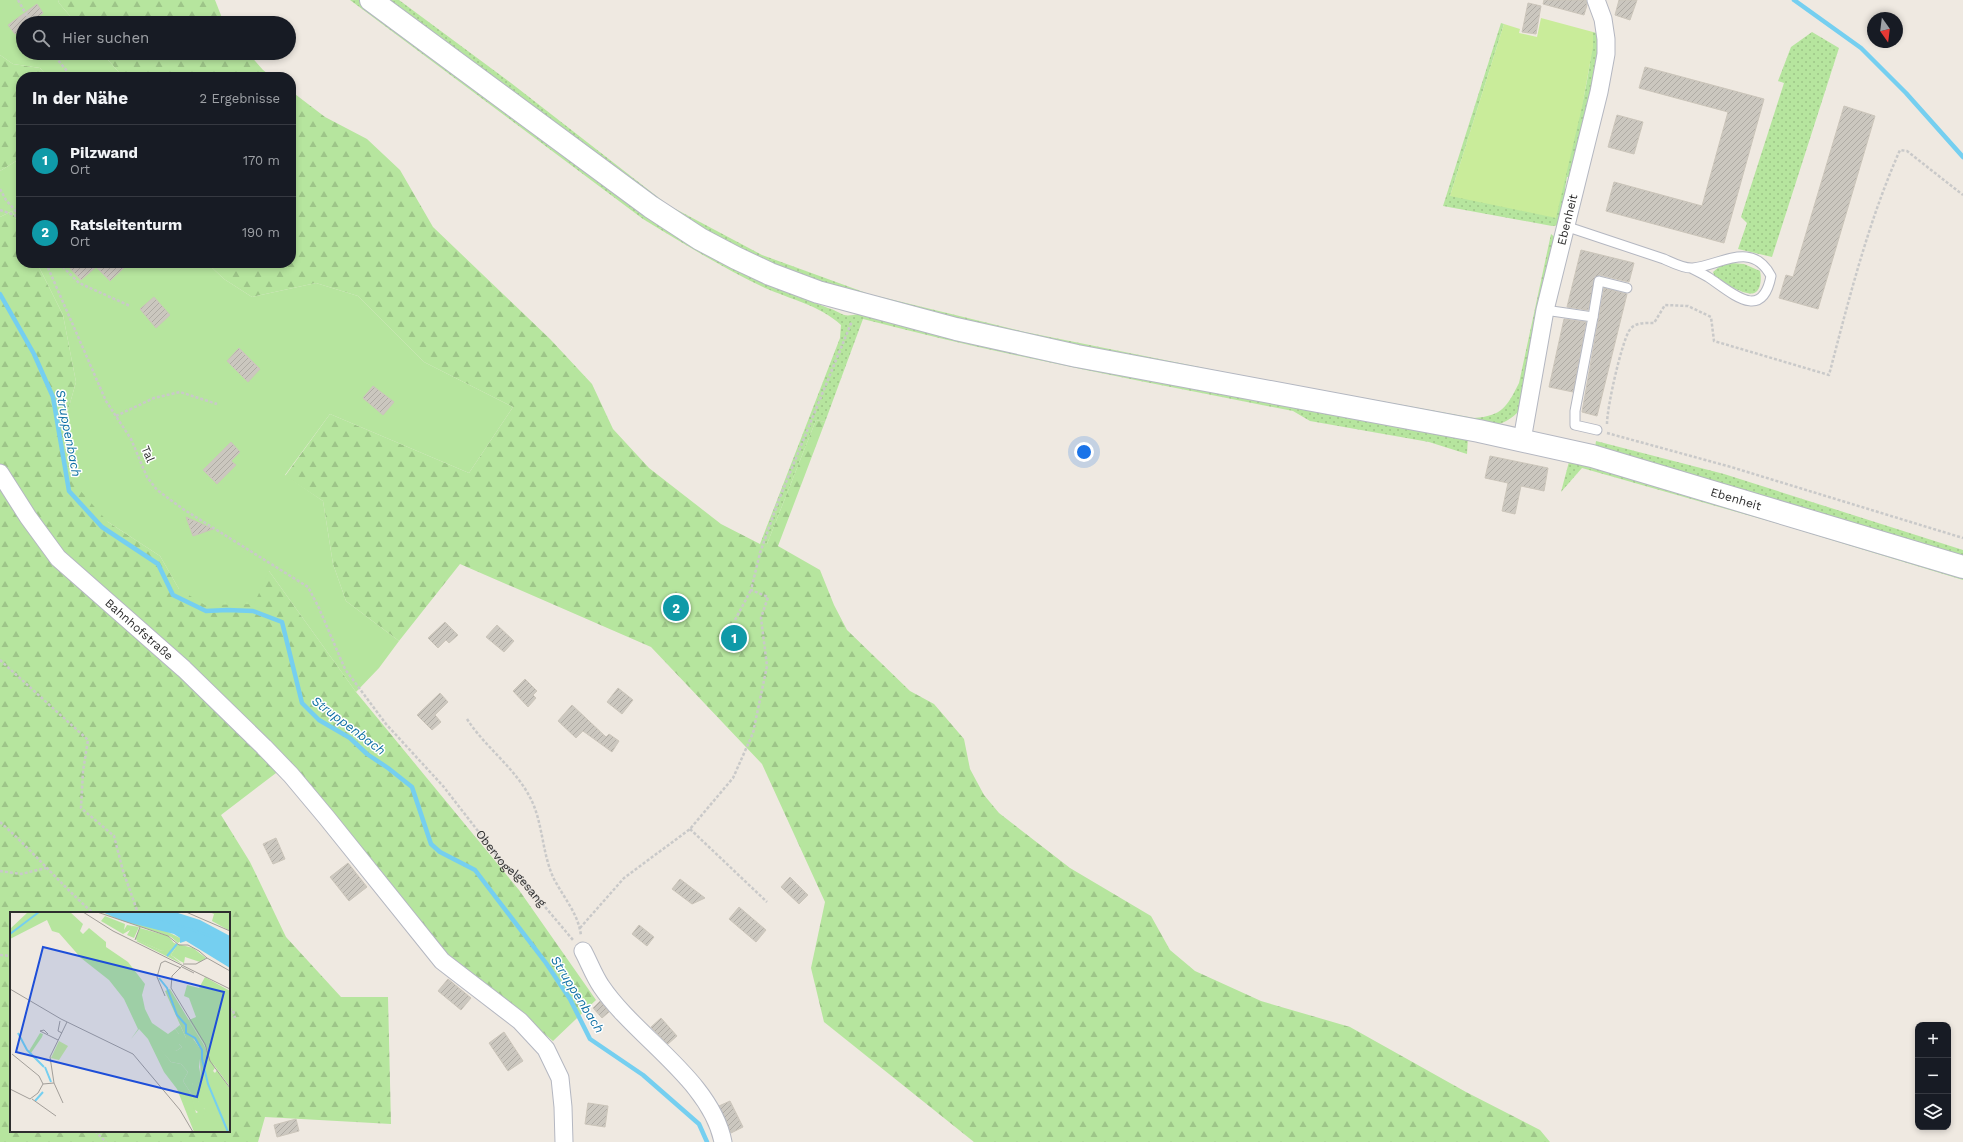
<!DOCTYPE html>
<html lang="de">
<head>
<meta charset="utf-8">
<style>
  body { margin:0; font-family:"Work Sans",sans-serif; background:#242831; color:#f1f3f6 }
  .controls { position:absolute; right:12px; bottom:12px; display:grid; overflow:hidden; border-radius:8px; box-shadow:0 2px 6px #0003 }
  .controls button { width:36px; height:36px; display:grid; place-items:center; padding:0; border:0; border-bottom:1px solid #363941; background:#171b24; color:#f1f3f6; font:20px sans-serif }
  .compass { position:absolute; left:1867px; top:12px; width:36px; height:36px; border-radius:50%; background:#171b24; box-shadow:0 2px 6px #0003; rotate:166deg }
  .you { position:absolute; left:1084px; top:452px; width:14px; height:14px; margin:-10px; border:3px solid #fff; border-radius:50%; background:#1a73e8; box-shadow:0 0 0 6px #1a73e833 }
  .badge { display:grid; place-items:center; width:26px; height:26px; border-radius:50%; background:#4264fb; color:#fff; font-size:13px; font-weight:700 }
  .pin { position:absolute; translate:-50% -50%; border:2px solid #fff; box-shadow:0 1px 4px #0006 }
  .list { margin:0; padding:0; list-style:none }
  h2 { display:flex; justify-content:space-between; align-items:center; height:52px; margin:0; padding:0 16px; font-size:17px }
  h2 small { font-size:13px; font-weight:400; color:#9ea1a6 }
  .list li { display:grid; grid-template-columns:26px 1fr auto; gap:12px; align-items:center; box-sizing:border-box; height:72px; padding:0 16px; border-top:1px solid #363941 }
  .list b { display:block; font-size:15px; white-space:nowrap }
  .list p { margin:0; font-size:13px; white-space:nowrap; color:#9ea1a6 }
  .list em { font-size:13px; font-style:normal; color:#9ea1a6 }
  .icon { flex:none; width:22px; height:22px; fill:none; stroke:currentColor; stroke-width:2; stroke-linecap:round; stroke-linejoin:round }
  .map { position:relative; flex:none; width:1963px; height:1142px; overflow:hidden }
  .search { position:absolute; background:#171b24; box-shadow:0 2px 6px #0003; left:16px; top:16px; width:280px; height:44px; display:flex; align-items:center; gap:10px; box-sizing:border-box; padding:0 14px; border-radius:22px; color:#9ea1a6; font-size:15px }
  .panel { position:absolute; background:#171b24; box-shadow:0 2px 6px #0003; left:16px; top:72px; width:280px; height:196px; border-radius:16px }
  .map>svg:first-child { display:block }
</style>
</head>
<body>
<div class="map">
<svg width="1963" height="1142" viewBox="0 0 1963 1142">
  <defs>
    <pattern id="grass-dots" width="8" height="8" patternUnits="userSpaceOnUse"><rect width="8" height="8" fill="#b6e59e"/><path d="M2 2h.1M6 6h.1" fill="none" stroke="#9dc588" stroke-width="1.8" stroke-linecap="round"/></pattern>
    <pattern id="forest-firs" width="22" height="20" patternUnits="userSpaceOnUse"><rect width="22" height="20" fill="#b6e59e"/><path d="M5 1l3.5 6h-7zM16 11l3.5 6h-7z" fill="#9dc588"/></pattern>
    <pattern id="building-hatch" width="6" height="6" patternUnits="userSpaceOnUse"><rect width="6" height="6" fill="#cbc7bf"/><path d="M-1 1l2-2M0 6l6-6M5 7l2-2" fill="none" stroke="#afaba4"/></pattern>
  </defs>
  <rect width="100%" height="100%" fill="#efe9e1"/>
  <g fill="url(#grass-dots)">
    <path d="M350,0H359L646,214L798,294V297C808,300 818,304 828,308C845,313 840,319 861,313L1468,437L1467,454L1429,442L1310,421L1293,411C1149,383 1005,356 863,319L825,422L816,420L767,544H760L840,338L841,325C821,306 790,299 765,288C723,268 682,243 643,219Z"/>
    <path d="M385,0H399L511,83L668,205L762,255L869,294L1025,332L1239,375L1474,418C1502,416 1507,407 1519,383L1551,234L1558,240L1520,410C1511,419 1505,423 1492,426L1080,349L867,299L771,266L703,232Z"/>
    <path d="M1501,23L1504,24L1450,196L1568,160C1579,118 1591,75 1593,32L1599,34L1600,46L1575,178L1567,177L1565,189L1571,191L1562,225L1552,226L1443,206Z"/>
    <polygon points="1812,32 1839,48 1772,257 1738,249 1747,223 1741,217 1784,83 1778,81 1791,47"/>
    <path d="M1731,263L1744,264L1760,271C1762,280 1761,297 1747,293C1736,291 1725,282 1715,277L1713,272L1720,266Z"/>
    <polygon points="1596,441 1724,474 1963,550 1963,560 1595,448"/>
    <polygon points="1570,458 1963,576 1963,580 1779,524 1582,468 1561,492"/>
  </g>
  <g fill="url(#forest-firs)" fill-rule="evenodd">
    <polygon points="58,0 215,0 224,23 76,23 59,3"/>
    <polygon points="102,53 248,53 263,70 272,77 123,77"/>
    <polygon points="0,55 13,64 40,68 48,77 21,77 21,158 0,171"/>
    <polygon points="291,91 325,117 367,139 400,170 433,227 550,339 592,384 613,429 649,468 721,524 760,544 767,544 816,420 825,422 778,546 820,570 834,605 847,630 910,691 934,704 964,739 970,769 984,795 999,813 1070,868 1151,916 1170,950 1195,971 1261,1001 1350,1027 1466,1092 1540,1130 1550,1142 974,1142 824,1022 811,968 825,902 762,764 651,647 460,564 399,641 346,601 333,564 323,501 285,476 330,414 469,473 513,407 424,362 358,296 316,283 252,297 224,279 207,263 291,263"/>
    <polygon points="12,211 21,230 21,263 37,263 63,315 76,382 65,421 108,522 160,556 179,589 269,571 356,692 519,890 596,1000 553,1041 437,945 332,814 62,553 0,465 0,217"/>
    <path d="M0,484L22,520L280,770L221,815L250,862L286,937L341,997H388L391,1124L265,1117L258,1142H0ZM11,913H229V1131H11Z"/>
  </g>
  <g fill="#b6e59e">
    <polygon points="0,0 58,0 59,3 76,23 23,23 23,53 102,53 123,77 48,77 40,68 13,64 0,55"/>
    <polygon points="21,158 21,230 12,211 0,217 0,171"/>
    <polygon points="37,263 207,263 224,279 252,297 316,283 358,296 424,362 513,407 469,473 330,414 285,475 323,501 333,564 346,601 399,641 379,668 356,692 269,571 254,604 205,605 179,589 160,556 108,522 78,488 65,421 76,382 63,315"/>
  </g>
  <polygon fill="#c9ec9a" points="1541,18 1593,32 1593,47 1582,107 1556,218 1450,196 1504,24 1520,29 1519,33 1537,37"/>
  <g fill="none" stroke-linecap="round" stroke-linejoin="round">
    <g stroke="#75cff0" stroke-width="4.5">
      <polyline points="1794,0 1861,48 1906,93 1963,157"/>
      <polyline points="0,294 34,354 53,397 69,491 102,527 158,564 173,595 206,611 227,610 253,611 282,622 302,703 319,720 350,738 367,754 388,768 412,787 431,844 440,852 475,870 546,963 570,999 590,1039 643,1075 699,1124 707,1142"/>
    </g>
  </g>
  <g fill="url(#building-hatch)" stroke="#cbc5ba">
    <polygon points="1544,0 1586,0 1587,5 1584,15 1543,4"/>
    <polygon points="1619,0 1637,0 1630,20 1615,15"/>
    <polygon points="1528,3 1541,6 1536,34 1522,32"/>
    <polygon points="37,4 43,13 30,23 23,23 23,28 15,34 8,25"/>
    <polygon points="1645,67 1764,99 1724,243 1606,211 1614,182 1702,206 1728,112 1639,88"/>
    <polygon points="1844,106 1875,116 1818,309 1779,298 1786,275 1793,277"/>
    <polygon points="1617,115 1643,122 1634,154 1608,147"/>
    <polygon points="1581,250 1634,263 1629,282 1600,275 1595,277 1588,310 1567,307"/>
    <polygon points="65,263 129,263 110,281 96,267 81,280"/>
    <polygon points="1604,288 1627,294 1597,416 1582,412"/>
    <polygon points="154,297 170,315 156,328 140,309"/>
    <polygon points="1564,319 1586,322 1573,392 1549,387"/>
    <polygon points="239,348 260,369 248,382 227,361"/>
    <polygon points="373,386 394,402 383,415 363,398"/>
    <polygon points="231,442 240,452 231,461 236,465 217,484 203,470"/>
    <polygon points="1490,456 1548,468 1544,491 1521,486 1515,514 1502,511 1508,483 1485,478"/>
    <polygon points="186,517 213,529 193,536"/>
    <polygon points="445,622 458,635 449,643 446,640 438,648 428,638"/>
    <polygon points="497,625 514,641 504,652 486,637"/>
    <polygon points="525,679 537,691 533,695 536,698 528,707 513,691"/>
    <polygon points="618,688 633,700 622,714 607,702"/>
    <polygon points="440,693 448,702 435,715 441,722 432,730 417,715"/>
    <polygon points="572,705 606,737 609,734 619,741 612,752 583,731 576,738 558,721"/>
    <polygon points="276,838 285,859 273,864 263,844"/>
    <polygon points="348,863 367,887 349,901 330,877"/>
    <polygon points="790,877 808,895 799,904 781,887"/>
    <polygon points="680,879 705,898 692,904 672,889"/>
    <polygon points="739,907 766,930 756,942 729,919"/>
    <polygon points="639,925 654,937 647,946 632,934"/>
    <polygon points="448,979 471,998 461,1010 438,991"/>
    <polygon points="600,1001 609,1012 602,1018 593,1008"/>
    <polygon points="661,1018 677,1036 668,1044 651,1027"/>
    <polygon points="504,1032 523,1061 508,1071 489,1043"/>
    <polygon points="730,1101 743,1127 731,1133 719,1106"/>
    <polygon points="588,1103 608,1106 605,1127 585,1124"/>
    <polygon points="296,1119 299,1131 277,1137 274,1125"/>
  </g>
  <g fill="none" stroke-linecap="round" stroke-linejoin="round">
    <g stroke="#b4b7c1" stroke-width="11">
      <g id="lane">
        <path d="M1565,226C1598,237 1631,248 1664,259C1671,262 1684,269 1693,268C1721,265 1752,240 1771,276C1762,323 1731,292 1708,277C1703,274 1697,271 1691,268"/>
        <polyline points="1545,310 1593,317 1575,411 1575,425 1597,430"/>
        <polyline points="1593,317 1599,281 1627,288"/>
      </g>
    </g>
    <g stroke="#b4b7c1" stroke-width="19">
      <g id="street">
        <path id="s2" d="M1522,440L1545,310L1599,92L1606,54V39L1603,19L1596,0"/>
        <path id="s3" d="M0,473L28,517L58,558L184,669L264,747L291,775L327,818L442,961L520,1021L546,1049L560,1078L563,1107L564,1142"/>
        <path d="M583,951C589,962 594,976 601,986C635,1037 711,1080 723,1142"/>
      </g>
    </g>
    <g stroke="#b4b7c1" stroke-width="24">
      <g id="secondary">
        <path id="s4" d="M371,0L651,207L700,239L736,258L770,274L818,292L956,329L1077,356L1479,431L1592,456L1963,567"/>
      </g>
    </g>
    <g stroke="#c9c9c9" stroke-width="2.5" stroke-dasharray="3 2" stroke-linecap="butt">
      <polyline points="18,0 31,23"/>
      <polyline points="52,53 72,77"/>
      <polyline points="0,189 6,200 21,217"/>
      <polyline points="0,210 20,217"/>
      <path id="s1" d="M46,263L106,401L131,439L147,477L157,490L183,509L308,587L319,608L345,669L386,724L443,786L506,867L519,876L573,940"/>
      <polyline points="59,263 79,283 130,306"/>
      <polyline points="116,416 154,398 180,392 217,404"/>
      <path d="M1607,424C1607,407 1621,345 1629,331C1634,322 1645,323 1654,323L1665,305L1688,306L1711,317L1714,341L1829,375C1849,299 1868,222 1900,150L1907,151L1963,195"/>
      <polyline points="1607,433 1731,467 1963,538"/>
      <polyline points="735,620 751,590"/>
      <polyline points="0,660 88,740 83,771 81,808 114,836 123,871 138,913"/>
      <path d="M467,719C487,750 520,771 534,806C543,829 543,856 554,879C564,898 579,915 581,936"/>
      <path d="M0,822C33,851 60,884 93,913"/>
      <polyline points="690,829 767,902"/>
      <polyline points="0,871 21,874 46,868"/>
      <polyline points="580,928 624,878 690,829 733,778 753,733 767,666 761,618 768,597 751,590 760,553 778,502 852,321"/>
      <polyline points="0,955 11,956"/>
      <polyline points="229,1009 233,1010 235,1018"/>
      <polyline points="95,1131 106,1142"/>
    </g>
    <use href="#lane" stroke="#fff" stroke-width="9"/>
    <use href="#street" stroke="#fff" stroke-width="17"/>
    <use href="#secondary" stroke="#fff" stroke-width="22"/>
  </g>
  <g text-anchor="middle" stroke-width="3" stroke-linejoin="round" paint-order="stroke">
    <g font-size="12" fill="#2e2e2e" stroke="#fff">
      <text dy="4" stroke="none"><textPath href="#s2" startOffset="225">Ebenheit</textPath></text>
      <text transform="translate(148 454) rotate(67)" y="4">Tal</text>
      <text dy="4" stroke="none"><textPath href="#s4" startOffset="1478">Ebenheit</textPath></text>
      <text dy="4" stroke="none"><textPath href="#s3" startOffset="211">Bahnhofstraße</textPath></text>
      <text dy="4" stroke="none"><textPath href="#s1" startOffset="783">Obervogelgesang</textPath></text>
    </g>
    <g font-size="13" font-style="italic" fill="#0d6fa3" stroke="#fff">
      <text transform="translate(69 433) rotate(79)" y="5">Struppenbach</text>
      <text transform="translate(349 725) rotate(37)" y="5">Struppenbach</text>
      <text transform="translate(578 994) rotate(58)" y="5">Struppenbach</text>
    </g>
  </g>
  <g transform="translate(10 912)">
    <rect width="220" height="220" fill="#efe9e1"/>
    <path d="M88,0L156,19L170,26L171,29L168,31L161,25ZM95,4L115,12L114,18L117,13L129,15L124,26L117,23L120,18L113,22L91,9ZM130,16L158,24L164,31L183,36L196,46L190,50L175,45L174,51L170,49L161,43L166,35L152,39L125,27ZM30,121L33,122L32,125L21,141L19,139Z" fill="#b6e59e"/>
    <path d="M18,0H60L73,12L70,19L73,22L79,16L96,30V35L118,50L135,72L132,83L135,97L142,111L158,122L165,117L169,122V132L172,135L166,139L150,136L161,150L171,152L178,160L173,169L182,183L186,201L195,197L190,195L182,172L191,165L189,135L184,127L176,126L155,79L160,77L194,133L205,156L203,159L205,161L207,158L220,177V220H184L167,177L154,160L138,127L129,117L121,127L128,117L114,87L99,68L71,46L49,21L42,19L37,8L0,27V17ZM199,0H220V19L202,9L204,2ZM128,28L152,39L164,33L166,35L161,43L172,52L126,29ZM195,65L220,79V175L201,149L197,137L179,108L186,105L179,86L174,84L177,73L189,76Z" fill="#b6e59e"/>
    <path d="M170,113L176,126L182,125L191,138L189,155L191,165L195,168L182,172L191,182L188,189L196,199L193,204L184,197L182,183L173,169L178,160L171,152L161,150L149,136L155,131L166,139L172,135L169,132V122L165,117Z" fill="#b6e59e"/>
    <path d="M49,129L58,134L49,148L41,146Z" fill="#c9ec9a"/>
    <path d="M92,0H165L190,8L220,24V56L176,29L170,31V26L164,22L113,9Z" fill="#75cff0"/>
    <path fill="none" stroke="#75cff0" stroke-width="2" d="M129,0L206,26L220,36M0,22L29,0M157,44L167,32M149,66L157,76L167,103L176,113V121L185,126L192,138V147L198,172L218,220M8,121L17,138L34,155M35,155L41,170M25,189L33,180"/>
    <path fill="none" stroke="#a29e99" stroke-width="1" d="M73,0L103,19L220,77M87,0L158,24L169,33H178L189,39L197,46M176,0L220,19M125,28L130,15M197,46L220,59M173,52H186L197,46M172,54L162,64L161,76L195,132L200,149L220,176M172,55L184,61M0,77L51,107L123,142L170,198L183,220M155,84L147,65L151,51L155,49L171,56M50,109L48,119L52,121M38,122L34,118L30,119L48,128M2,142L29,164L33,172M44,171L53,191M0,177L20,187L28,181L33,172L44,171L40,145L57,110M22,187L46,204"/>
    <path fill="#1d4ed8" fill-opacity="0.15" stroke="#1d4ed8" stroke-width="2" d="M33,35L214,80L187,185L6,140Z"/>
    <rect width="220" height="220" fill="none" stroke="#2e2e2e" stroke-width="2"/>
  </g>
</svg>
<div class="controls">
<button>+</button>
<button>−</button>
<button><svg class="icon" aria-label="layers" viewBox="0 0 24 24"><path d="M12 4l9 5-9 5-9-5zM3 14l9 5 9-5"/></svg></button>
</div>
<svg class="compass" viewBox="-18 -18 36 36"><path d="M0-13l5 13h-10z" fill="#e53935"/><path d="M0 13l5-13h-10z" fill="#9ea1a6"/></svg>
<div class="you"></div>
<div class="pin badge" style="left:734px;top:638px;background:#0f9aa8">1</div>
<div class="pin badge" style="left:676px;top:608px;background:#0f9aa8">2</div>
<div class="search"><svg class="icon" aria-label="search" viewBox="0 0 24 24"><circle cx="10" cy="10" r="6"/><path d="M15 15l6 6"/></svg>Hier suchen</div>
<section class="panel">
<h2>In der Nähe<small>2 Ergebnisse</small></h2>
<ul class="list">
<li><span class="badge" style="background:#0f9aa8">1</span><div><b>Pilzwand</b><p>Ort</p></div><em>170 m</em></li>
<li><span class="badge" style="background:#0f9aa8">2</span><div><b>Ratsleitenturm</b><p>Ort</p></div><em>190 m</em></li>
</ul>
</section>
</div>
</body>
</html>
